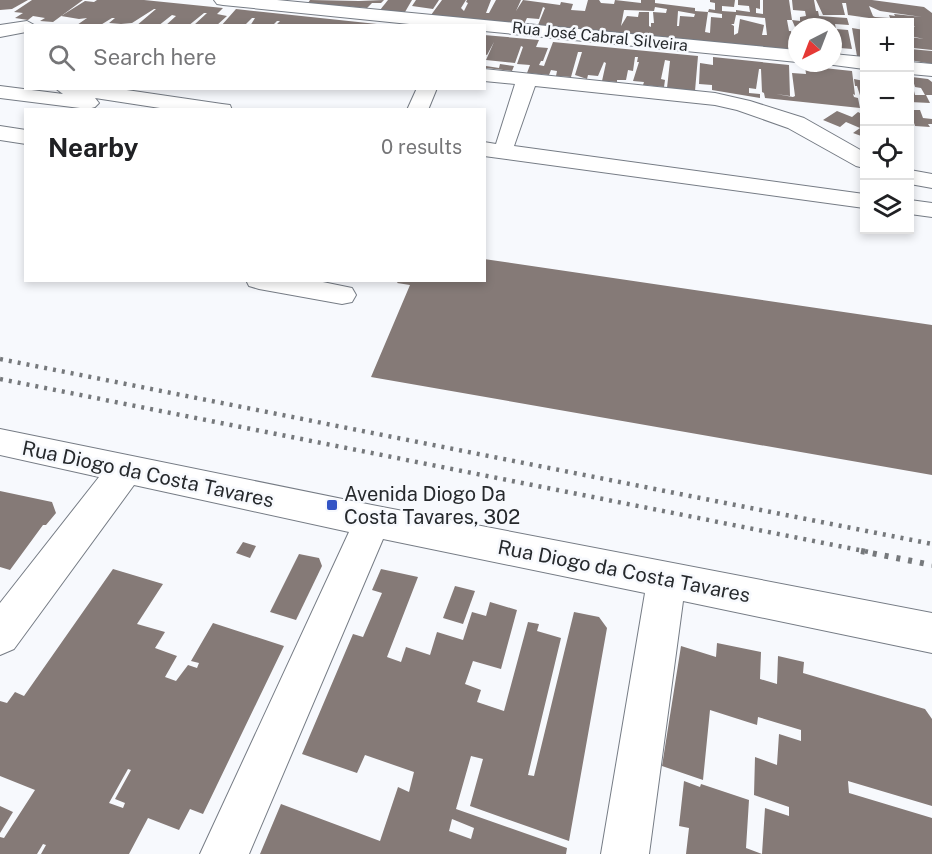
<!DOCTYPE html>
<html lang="en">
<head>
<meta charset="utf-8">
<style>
  body { margin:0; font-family:"Public Sans",sans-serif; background:#f6f6f6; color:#202124 }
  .controls { position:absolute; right:18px; top:18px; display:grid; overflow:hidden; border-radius:0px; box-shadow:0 3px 9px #0003 }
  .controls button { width:54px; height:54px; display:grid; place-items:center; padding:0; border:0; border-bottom:2px solid #e0e0e0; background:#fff; color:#202124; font:30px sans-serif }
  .compass { position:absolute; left:788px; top:18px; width:54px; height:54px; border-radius:50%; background:#fff; box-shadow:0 3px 9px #0003; rotate:222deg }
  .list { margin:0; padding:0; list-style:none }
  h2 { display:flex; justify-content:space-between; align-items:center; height:78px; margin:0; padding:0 24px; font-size:26px }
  h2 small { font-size:20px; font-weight:400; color:#757577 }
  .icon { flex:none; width:33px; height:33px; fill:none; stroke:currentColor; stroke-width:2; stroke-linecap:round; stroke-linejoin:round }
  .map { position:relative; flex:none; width:932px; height:854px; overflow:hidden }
  .search { position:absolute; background:#fff; box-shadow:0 3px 9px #0003; left:24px; top:24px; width:462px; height:66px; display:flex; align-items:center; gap:15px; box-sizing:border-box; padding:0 21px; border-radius:0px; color:#757577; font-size:22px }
  .panel { position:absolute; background:#fff; box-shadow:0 3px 9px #0003; left:24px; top:108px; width:462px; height:174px; border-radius:0px }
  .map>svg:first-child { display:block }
</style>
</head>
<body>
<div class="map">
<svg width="932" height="854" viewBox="0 0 932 854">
  <rect width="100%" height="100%" fill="#f7f9fd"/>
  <g fill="#857a77" fill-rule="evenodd">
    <polygon points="0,0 28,0 12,9 0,10"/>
    <polygon points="32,0 83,0 53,22 40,21 45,18 33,16 28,20 15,18 23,13 14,12"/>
    <polygon points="97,0 144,0 223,8 217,14 227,16 216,26 194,25 207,13 204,13 188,26 165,26 176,16 172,15 158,26 136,26 156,9 154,9 132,23 121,24 109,23 115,18 112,18 99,26 77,25 87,18 79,19 61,16 85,1 94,2"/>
    <polygon points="310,0 359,1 384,0 381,3 372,3 367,8 308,3"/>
    <polygon points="388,0 412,0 405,12 380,10"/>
    <polygon points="416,0 439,0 433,9 412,6"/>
    <path d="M442,0H466L461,8L464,11L468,3L466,2L467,0H491L486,13H489L496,0H521L516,11L523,0L560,5L561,2L573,4L571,10L585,11L588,0H599L601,3L614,4L615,0L641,3V0H655V3L695,8V11L708,12L709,9L715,10V3L710,2V0H735L734,7L722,6V11L736,12V10L750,12L749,6L738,5V0H760V9L756,8V13L763,14V0H789L792,20H787L789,31H791L792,37L797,38V50L538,25L545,8L543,7L539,19L527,18L524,24L431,15ZM655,7L667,9L666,13L653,12L654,23H651V27L649,26V12H639L638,17L627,16L621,26L624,10L654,11ZM678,11L695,14L694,17L680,16L679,26H677ZM708,12L722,14V18L711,17L710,33L705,32ZM736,15L765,18L767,35H762L764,25L740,19L738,33L734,35V26L731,24H734Z"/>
    <polygon points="792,0 814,0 816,11 818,11 819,16 847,18 849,25 835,24 836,29 848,30 852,49 840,48 841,55 833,54 833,27 795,27 792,20 800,21 800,17 806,16 805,11 793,10"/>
    <path d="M816,0H872L924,7L932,13V50L913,48L910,37L924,39L910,36V26L915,27L910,22L877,21L876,19L848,15L846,3H842L845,15H823ZM869,6L880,11L922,17L894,14L895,16L889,15L890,18L875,17L873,16Z"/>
    <polygon points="236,9 377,24 377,26 275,26 280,21 277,21 272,26 250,26 255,18 252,18 244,26 221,26"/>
    <polygon points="852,28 864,30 864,57 857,56"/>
    <polygon points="484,35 539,40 536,47 548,48 543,61 541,61 539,65 544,66 553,42 698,56 695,91 667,88 670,61 665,60 661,79 665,80 664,87 643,85 644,82 633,81 639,62 637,62 638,57 635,57 633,71 628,70 626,80 617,80 617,82 602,81 606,63 604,62 598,76 588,75 587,79 575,75 582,52 578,52 571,77 556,76 557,71 551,70 549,75 527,73 530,65 517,64 523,47 521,46 515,63 486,60 494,42 487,55 484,54"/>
    <polygon points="910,49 932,51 932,64 910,60"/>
    <polygon points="713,57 789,65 790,96 776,94 793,97 795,96 792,73 806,74 805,66 852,71 855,95 853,94 854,97 858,98 860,108 765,98 764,93 762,92 761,69 759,69 756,89 749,88 749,93 760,94 760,98 712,90 712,85 699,84 700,63 713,65"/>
    <polygon points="500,64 514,66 512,71 486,68 486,66 499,68"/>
    <polygon points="912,77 928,79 932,82 932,95 925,95 921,88 915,87"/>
    <polygon points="854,79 864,81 864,108 857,86 855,86"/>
    <polygon points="910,87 913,87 915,95 926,95 930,103 910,102"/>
    <polygon points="910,110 920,110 923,118 932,119 932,124 928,124 930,127 915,126"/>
    <polygon points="837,111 852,117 858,112 864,115 864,137 853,133 860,128 846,122 840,127 823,120"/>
    <polygon points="484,259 932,325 932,475 371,377 410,285 397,283 399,280 484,280"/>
    <polygon points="0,491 52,502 56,513 46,525 43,525 10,570 0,567"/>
    <polygon points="243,542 256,546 250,558 236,553"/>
    <polygon points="299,554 319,558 322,566 296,620 270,612"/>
    <path d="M113,569L163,584L137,624L165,632L155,648L177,656L165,677L176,681L188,665L197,668L199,663L191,661L213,623L284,646L203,814L190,809L179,830L148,818L129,854H41L46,845L43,844L37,854H0V837L4,838L35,790L0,776V701L7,703L15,692L24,696ZM128,769L131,770L115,799L125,803L123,808L109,803Z"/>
    <path d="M381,569L418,577L387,657L401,662L406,647L430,655L437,632L463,640L472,612L486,616L490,602L517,610L501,669L473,661L465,684L481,690L477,702L504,711L528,622L539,624L537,631L561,638L528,775L534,776L574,612L599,617L607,628L569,841L470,806L483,759L471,756L456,809L567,848L566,854H260L281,804L380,841L398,787L409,792L414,772L365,755L357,773L302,754L353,634L363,637L382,593L372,590ZM452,819L474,828L471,839L449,831Z"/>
    <polygon points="455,586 475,591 463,624 443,618"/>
    <polygon points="717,643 761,652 760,679 777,684 778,656 804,662 803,673 925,709 932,719 932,806 848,781 849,793 932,818 932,854 686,854 689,828 679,826 684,781 700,787 701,784 749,800 746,848 762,854 765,808 789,816 789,807 754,795 755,757 777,765 779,734 801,741 801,730 758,717 757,725 710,710 703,780 662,766 681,646 716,657"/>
    <polygon points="0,806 13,812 0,833"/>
  </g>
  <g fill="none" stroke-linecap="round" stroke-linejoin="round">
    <g stroke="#767c85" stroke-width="2">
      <g id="minor">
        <polygon points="214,0 277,0 797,50 797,62 484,31 484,26 429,26 223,5 217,4"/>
        <polygon points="27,21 36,26 26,26 26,32 0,37 0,25"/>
        <polygon points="833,54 864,57 864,69 826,64 833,63"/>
        <polygon points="910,62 932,64 932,76 910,74"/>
        <polygon points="484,69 715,93 750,101 804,118 864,152 864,168 856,166 788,128 737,110 715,105 535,86 514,146 864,194 864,208 484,156 484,142 496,144 515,84 484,81"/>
        <polygon points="0,86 63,94 55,88 113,88 222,104 230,105 232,110 173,110 95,98 99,103 95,107 88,109 0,98"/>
        <polygon points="417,88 437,88 428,110 407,110"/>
        <polygon points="0,126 26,130 26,144 0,140"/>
        <polygon points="910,170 932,174 932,188 910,184"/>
        <polygon points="910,200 932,203 932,217 910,214"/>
        <polygon points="246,280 313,280 352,288 356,295 352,302 342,304 259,289 249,286"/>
        <polygon points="0,429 372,505 932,613 932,653 683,601 649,854 601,854 645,593 383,539 249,854 200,854 349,532 134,485 14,649 0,655 0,603 99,477 0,455"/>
      </g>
    </g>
    <use href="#minor" fill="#fff" fill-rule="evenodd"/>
    <g stroke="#76797c" stroke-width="4.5" stroke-dasharray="3 6" stroke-linecap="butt">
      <polyline points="0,359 932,544"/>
      <polyline points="0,379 869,552"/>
    </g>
    <polyline stroke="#76797c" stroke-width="6" stroke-dasharray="4 8" stroke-linecap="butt" points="861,551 932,565"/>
  </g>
  <rect fill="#3354c5" stroke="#f7f9fd" stroke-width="2" x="326" y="499" width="12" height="12" rx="3"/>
  <g text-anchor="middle" stroke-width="5" stroke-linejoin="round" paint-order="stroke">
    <g font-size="16" fill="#26292c" stroke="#f7f9fd">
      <text transform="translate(600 36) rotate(6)" y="6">Rua José Cabral Silveira</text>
    </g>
    <g font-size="20" fill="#26292c" stroke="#f7f9fd">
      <text transform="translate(148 474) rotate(12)" y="7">Rua Diogo da Costa Tavares</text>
      <text transform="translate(624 571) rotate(11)" y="7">Rua Diogo da Costa Tavares</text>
    </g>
    <g font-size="20" fill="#26292c" stroke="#f7f9fd" text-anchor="start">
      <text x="344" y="501">Avenida Diogo Da<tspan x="344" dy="23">Costa Tavares, 302</tspan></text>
    </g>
  </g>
</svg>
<div class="controls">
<button>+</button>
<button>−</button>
<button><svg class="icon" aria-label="locate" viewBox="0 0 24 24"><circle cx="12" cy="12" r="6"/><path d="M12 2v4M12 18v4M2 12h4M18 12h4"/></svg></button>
<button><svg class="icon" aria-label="layers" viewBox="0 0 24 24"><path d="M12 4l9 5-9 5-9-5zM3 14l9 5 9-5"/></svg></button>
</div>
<svg class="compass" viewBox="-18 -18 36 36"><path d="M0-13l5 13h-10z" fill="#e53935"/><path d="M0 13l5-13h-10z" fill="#757577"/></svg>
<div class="search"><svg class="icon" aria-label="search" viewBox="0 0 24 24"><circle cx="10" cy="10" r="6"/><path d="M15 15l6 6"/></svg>Search here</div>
<section class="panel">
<h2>Nearby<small>0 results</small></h2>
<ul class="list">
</ul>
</section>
</div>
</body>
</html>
